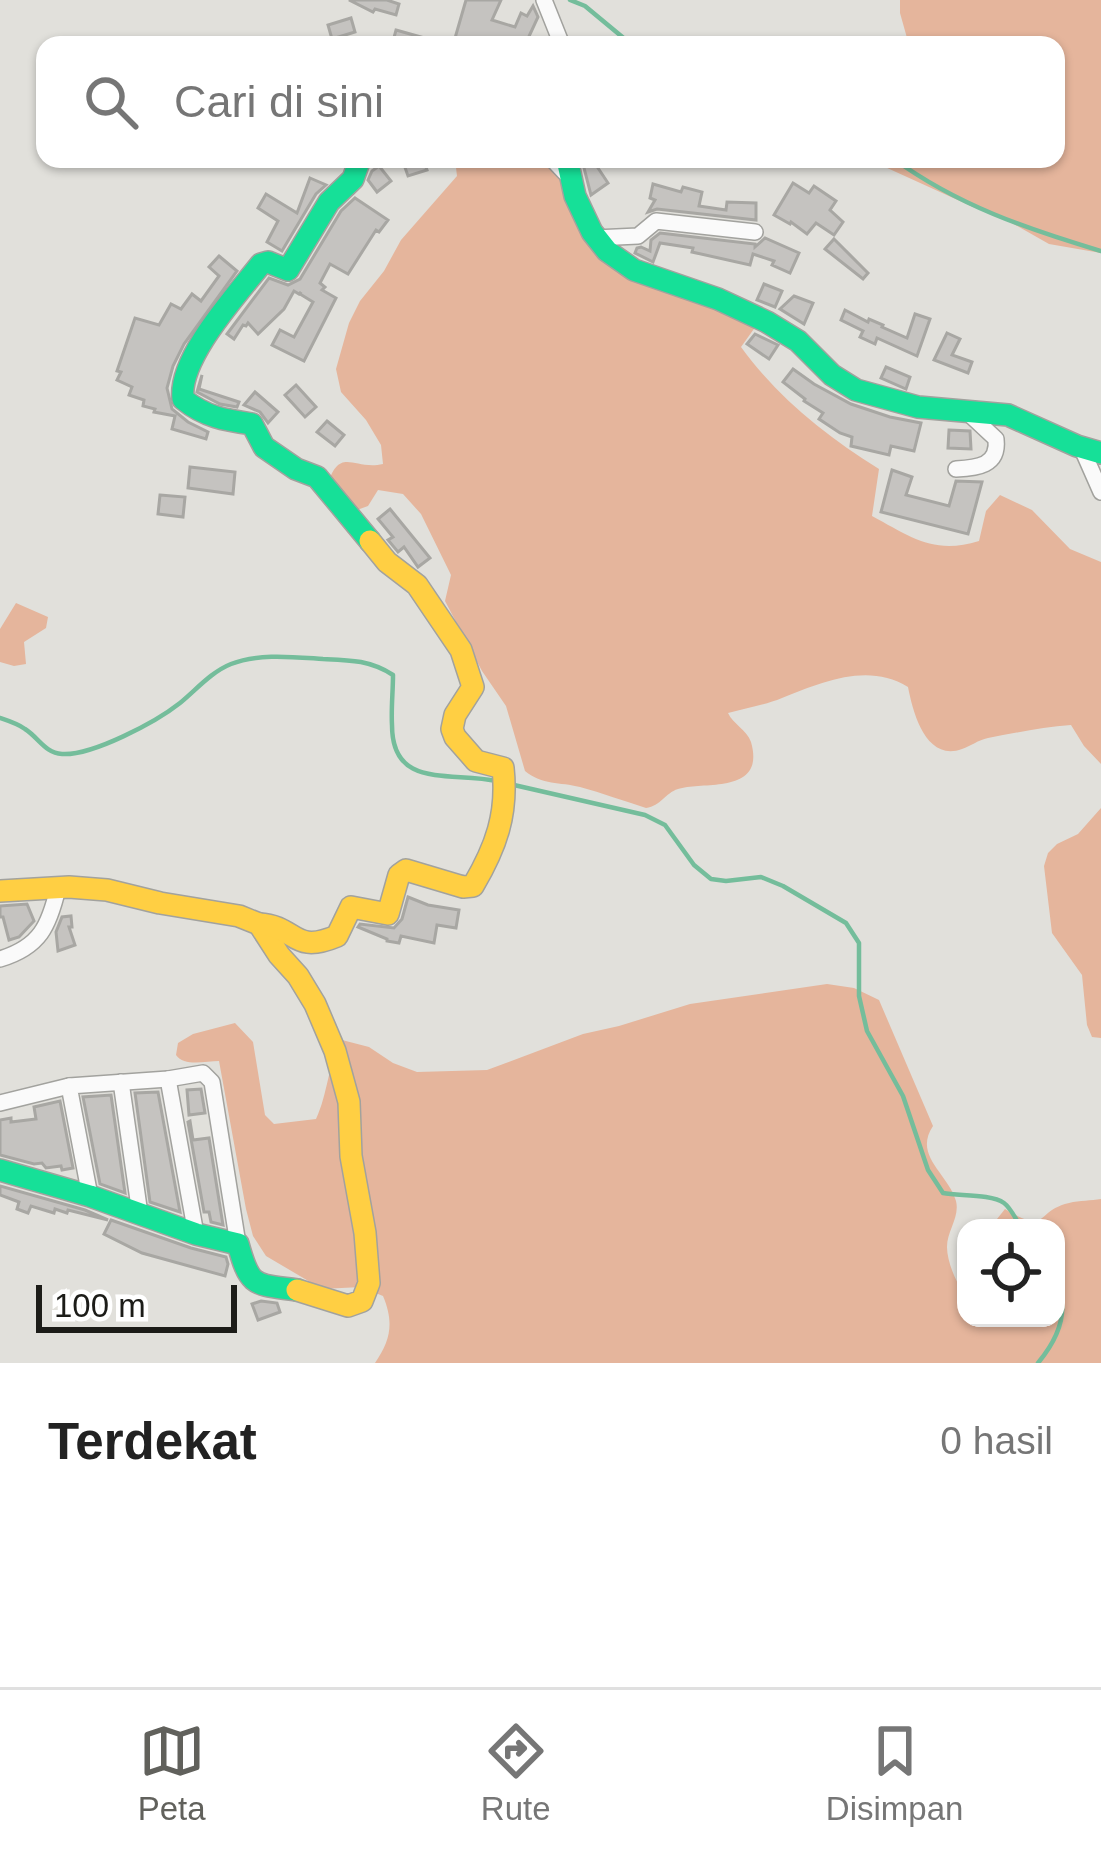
<!DOCTYPE html>
<html lang="id">
<head>
<meta charset="utf-8">
<style>
  body { margin:0; font-family:Arial,sans-serif; background:#f2f2f2; color:#222 }
  .controls { position:absolute; right:36px; bottom:36px; display:grid; overflow:hidden; border-radius:24px; box-shadow:0 3px 9px #0004 }
  .controls button { width:108px; height:108px; display:grid; place-items:center; padding:0; border:0; border-bottom:3px solid #e0e0e0; background:#fff; color:#222; font:60px sans-serif }
  .scale { position:absolute; left:36px; bottom:30px; width:201px; box-sizing:border-box; padding-left:12px; border:6px solid #1c1c18; border-top:0; font-size:33px; line-height:42px; white-space:nowrap; color:#1c1c18; -webkit-text-stroke:9px #fff; paint-order:stroke }
  .list { margin:0; padding:0; list-style:none }
  h2 { display:flex; justify-content:space-between; align-items:center; height:156px; margin:0; padding:0 48px; font-size:51px }
  h2 small { font-size:39px; font-weight:400; color:#767676 }
  .icon { flex:none; width:66px; height:66px; fill:none; stroke:currentColor; stroke-width:2; stroke-linecap:round; stroke-linejoin:round }
  .map { position:relative; flex:none; width:1101px; height:1363px; overflow:hidden }
  .search { position:absolute; background:#fff; box-shadow:0 3px 9px #0004; left:36px; right:36px; top:36px; height:132px; display:flex; align-items:center; gap:30px; box-sizing:border-box; padding:0 42px; border-radius:24px; color:#767676; font-size:45px }
  .sheet { height:324px; background:#fff }
  nav { display:flex; justify-content:space-around; align-items:center; box-sizing:border-box; height:168px; border-top:3px solid #e0e0e0; background:#fff; font-size:33px; color:#767676 }
  nav a { display:grid; justify-items:center; gap:6px }
  nav .on { color:#61615c }
  .map>svg:first-child { display:block }
</style>
</head>
<body>
<div class="map">
<svg width="1101" height="1363" viewBox="0 0 1101 1363">
  <rect width="100%" height="100%" fill="#e1e0db"/>
  <g fill="#e5b59c">
    <polygon points="900,0 1101,0 1101,253 1049,244 1003,218 973,207 885,167 881,159 1056,159 1056,45 909,45 900,13"/>
    <path d="M455,159H562L616,269L740,317L756,326L741,347C779,399 825,435 879,469L872,516C911,537 934,555 979,541L986,511L1000,495L1032,510L1070,549L1101,562V764L1084,746L1071,725C1043,727 1015,733 988,738C978,740 971,746 962,749C926,762 913,713 908,687C868,662 822,682 782,698C765,705 746,708 728,713C733,724 747,730 751,742C766,795 704,781 678,789C665,793 661,806 646,808C624,801 602,793 580,787C560,782 542,785 525,771L506,706L482,671L445,601L451,575L421,514L403,494L378,490L368,506L357,510L326,490C339,443 352,471 383,464L381,445L366,420L341,392L336,369L349,323L360,301L384,271L401,240L457,176Z"/>
    <polygon points="16,603 48,617 46,628 24,642 26,664 14,666 0,662 0,629"/>
    <polygon points="1101,808 1101,1038 1092,1037 1087,1025 1082,975 1052,933 1044,866 1048,853 1057,844 1078,834"/>
    <path d="M827,984L854,988L879,1000L933,1126C913,1156 948,1173 956,1201C960,1217 947,1231 947,1247C947,1261 955,1280 963,1292H966V1318H1056V1228H1004L997,1219L1005,1209C1050,1236 1034,1211 1069,1203C1080,1200 1091,1201 1101,1199V1363H375C391,1340 394,1322 383,1296L361,1287L322,1289L266,1256L253,1236L246,1209L219,1061C206,1061 184,1067 176,1055L178,1043L193,1034L235,1023L253,1042L265,1115L274,1124L316,1119C328,1094 328,1063 342,1040L369,1047L393,1063L417,1072L487,1070L583,1034L619,1026L690,1004Z"/>
  </g>
  <g fill="none" stroke-linecap="round" stroke-linejoin="round">
    <g stroke="#74bd9b" stroke-width="4.5">
      <polyline points="570,0 585,6 632,45"/>
      <path d="M894,159C957,205 1027,229 1101,251"/>
      <path d="M0,718C9,721 18,724 25,729C39,738 45,753 62,754C92,756 156,722 180,703C196,690 211,672 231,664C259,653 293,657 323,659C349,660 370,660 393,675C393,692 391,708 392,725C392,790 451,771 497,781"/>
      <path d="M514,785L645,815L665,825L694,865L711,879L726,881L761,877L783,886L846,923L859,943V996L867,1031L903,1096L928,1170L943,1193C960,1196 991,1194 1004,1203C1011,1208 1017,1221 1021,1228"/>
      <path d="M1038,1363C1057,1340 1071,1312 1056,1283"/>
    </g>
  </g>
  <g fill="#c5c3c0" stroke="#a8a7a3" stroke-width="3">
    <polygon points="349,0 387,0 399,4 396,15 375,9 373,12"/>
    <polygon points="466,0 501,0 492,20 515,27 521,13 527,16 533,6 538,17 525,45 491,39 491,45 453,45"/>
    <polygon points="351,18 355,32 332,39 328,25"/>
    <polygon points="396,30 435,41 435,45 392,45"/>
    <polygon points="402,159 423,159 427,170 408,176"/>
    <polygon points="592,159 608,183 591,195 582,160"/>
    <polygon points="379,166 391,181 377,192 368,180 372,171"/>
    <polygon points="310,178 326,185 316,194 282,251 267,242 278,221 258,208 266,194 297,213"/>
    <polygon points="793,183 809,193 814,186 836,201 830,210 843,222 834,235 816,223 807,234 791,222 790,224 774,215"/>
    <polygon points="653,184 681,192 683,187 702,192 699,206 726,210 727,202 756,203 756,220 657,209 648,212 655,200 650,198"/>
    <polygon points="355,198 388,220 379,232 376,230 348,274 330,264 320,283 325,287 322,290 336,298 304,361 272,345 280,330 294,337 313,302 300,294 301,292 299,294 294,291 284,309 258,334 248,323 246,326 243,325 234,339 227,334 269,278 288,285 300,279 341,211"/>
    <polygon points="660,233 755,244 755,247 765,238 799,253 790,273 772,265 774,261 753,254 750,265 692,252 693,248 660,243 653,262 635,253 637,248 641,247 650,251 651,240"/>
    <polygon points="834,239 868,273 863,279 825,249"/>
    <polygon points="219,256 237,271 184,344 173,366 167,388 172,409 188,422 208,432 206,439 172,429 175,416 154,412 155,409 143,406 144,400 129,395 132,387 117,380 121,372 117,371 135,318 159,325 171,304 181,309 192,294 201,301 219,276 209,267"/>
    <polygon points="764,284 782,291 775,307 757,300"/>
    <polygon points="794,296 813,303 804,324 780,309"/>
    <polygon points="845,310 868,322 869,319 883,325 882,327 907,338 915,314 930,319 917,356 877,338 875,344 860,337 863,331 841,320"/>
    <polygon points="947,333 960,339 952,355 972,362 968,373 934,360"/>
    <polygon points="755,334 778,345 769,359 747,344"/>
    <polygon points="886,367 910,377 906,389 881,378"/>
    <polygon points="793,369 814,384 851,404 890,417 921,423 914,451 891,446 889,455 851,446 852,437 840,433 819,419 823,413 804,401 805,399 783,382"/>
    <polygon points="202,375 199,389 239,402 237,407 220,404 197,392"/>
    <polygon points="296,385 316,407 305,417 285,395"/>
    <polygon points="255,392 278,412 268,423 260,412 244,405"/>
    <polygon points="327,421 344,435 335,446 317,432"/>
    <polygon points="949,430 970,431 971,449 948,448"/>
    <polygon points="190,467 235,472 233,494 188,488"/>
    <polygon points="892,470 912,477 906,495 949,506 956,481 982,482 968,534 881,512"/>
    <polygon points="160,495 185,497 183,517 158,514"/>
    <polygon points="390,509 430,558 418,567 404,547 398,552 388,540 393,537 378,519"/>
    <polygon points="408,897 428,905 459,910 456,928 437,925 434,943 401,936 399,943 387,941 387,939 358,927 360,924 394,928 402,919"/>
    <polygon points="27,904 34,921 19,937 9,940 3,917 0,917 0,906"/>
    <polygon points="71,916 72,927 69,927 75,945 58,951 56,932 62,917"/>
    <polygon points="201,1089 205,1113 189,1115 187,1090"/>
    <polygon points="158,1092 180,1212 150,1202 135,1093"/>
    <polygon points="111,1095 125,1193 100,1184 83,1097"/>
    <polygon points="60,1101 73,1168 62,1170 61,1166 46,1168 42,1163 34,1164 0,1155 0,1120 11,1118 11,1122 36,1119 34,1107"/>
    <polygon points="190,1121 193,1140 209,1138 223,1225 211,1222 209,1212 204,1212 188,1122"/>
    <polygon points="0,1186 85,1210 108,1220 68,1210 67,1213 55,1209 54,1213 31,1206 28,1213 17,1209 19,1202 0,1195"/>
    <polygon points="111,1220 191,1248 226,1257 228,1264 225,1276 142,1253 104,1234"/>
    <polygon points="261,1301 277,1303 280,1312 258,1320 252,1304"/>
  </g>
  <g fill="none" stroke-linecap="round" stroke-linejoin="round">
    <g stroke="#a2a29e" stroke-width="18">
      <g id="street">
        <polyline points="544,0 562,45"/>
        <polyline points="552,159 569,177"/>
        <polyline points="595,238 638,236 656,221 755,232"/>
        <polyline points="1082,449 1101,492"/>
        <path d="M956,469C977,468 999,466 996,439L966,411"/>
        <path d="M0,959C40,947 49,926 58,888"/>
        <polyline points="168,1079 196,1234"/>
        <polyline points="121,1082 140,1214"/>
        <polyline points="0,1103 69,1086"/>
        <polyline points="90,1196 69,1086 168,1079 203,1073 212,1082 238,1244"/>
      </g>
    </g>
    <g stroke="#a2a29e" stroke-width="24">
      <g id="fast">
        <path d="M360,159L353,179L329,202L288,270L268,262L261,264C236,296 178,358 183,399C205,417 225,420 252,424L264,447L296,469L317,477L370,541"/>
        <polyline points="567,159 575,196 592,232 607,251 634,270 718,299 767,322 798,341 832,375 856,390 918,407 1008,415 1077,446 1101,453"/>
        <path d="M0,1170L90,1196L196,1234L238,1244C250,1288 254,1284 297,1290"/>
      </g>
    </g>
    <g stroke="#a2a29e" stroke-width="24">
      <g id="slow">
        <polyline points="0,891 69,887 107,890 160,903 239,916 259,924 279,955 298,976 315,1004 335,1051 349,1102 351,1156 365,1233 369,1283 362,1301 348,1306 297,1290"/>
        <path d="M259,924C297,926 292,955 337,936L351,907L388,914L399,875L406,870L463,887L473,886C496,847 508,814 503,768L476,761L455,737L452,729L455,715L473,687L461,650L417,585L387,562L370,541"/>
      </g>
    </g>
    <use href="#street" stroke="#fafafa" stroke-width="15"/>
    <use href="#fast" stroke="#16e098" stroke-width="21"/>
    <use href="#slow" stroke="#ffcf43" stroke-width="21"/>
  </g>
</svg>
<div class="controls">
<button><svg class="icon" aria-label="locate" viewBox="0 0 24 24"><circle cx="12" cy="12" r="6"/><path d="M12 2v4M12 18v4M2 12h4M18 12h4"/></svg></button>
</div>
<div class="scale">100 m</div>
<div class="search"><svg class="icon" aria-label="search" viewBox="0 0 24 24"><circle cx="10" cy="10" r="6"/><path d="M15 15l6 6"/></svg>Cari di sini</div>
</div>
<section class="sheet">
<h2>Terdekat<small>0 hasil</small></h2>
<ul class="list">
</ul>
</section>
<nav>
<a class="on"><svg class="icon" aria-label="map" viewBox="0 0 24 24"><path d="M3 6l6-2 6 2 6-2v14l-6 2-6-2-6 2zM9 4v14M15 6v14"/></svg>Peta</a>
<a><svg class="icon" aria-label="directions" viewBox="0 0 24 24"><path d="M12 3l9 9-9 9-9-9zM9 14v-3h6M13 9l2 2-2 2"/></svg>Rute</a>
<a><svg class="icon" aria-label="saved" viewBox="0 0 24 24"><path d="M7 4h10v16l-5-4-5 4z"/></svg>Disimpan</a>
</nav>
</body>
</html>
